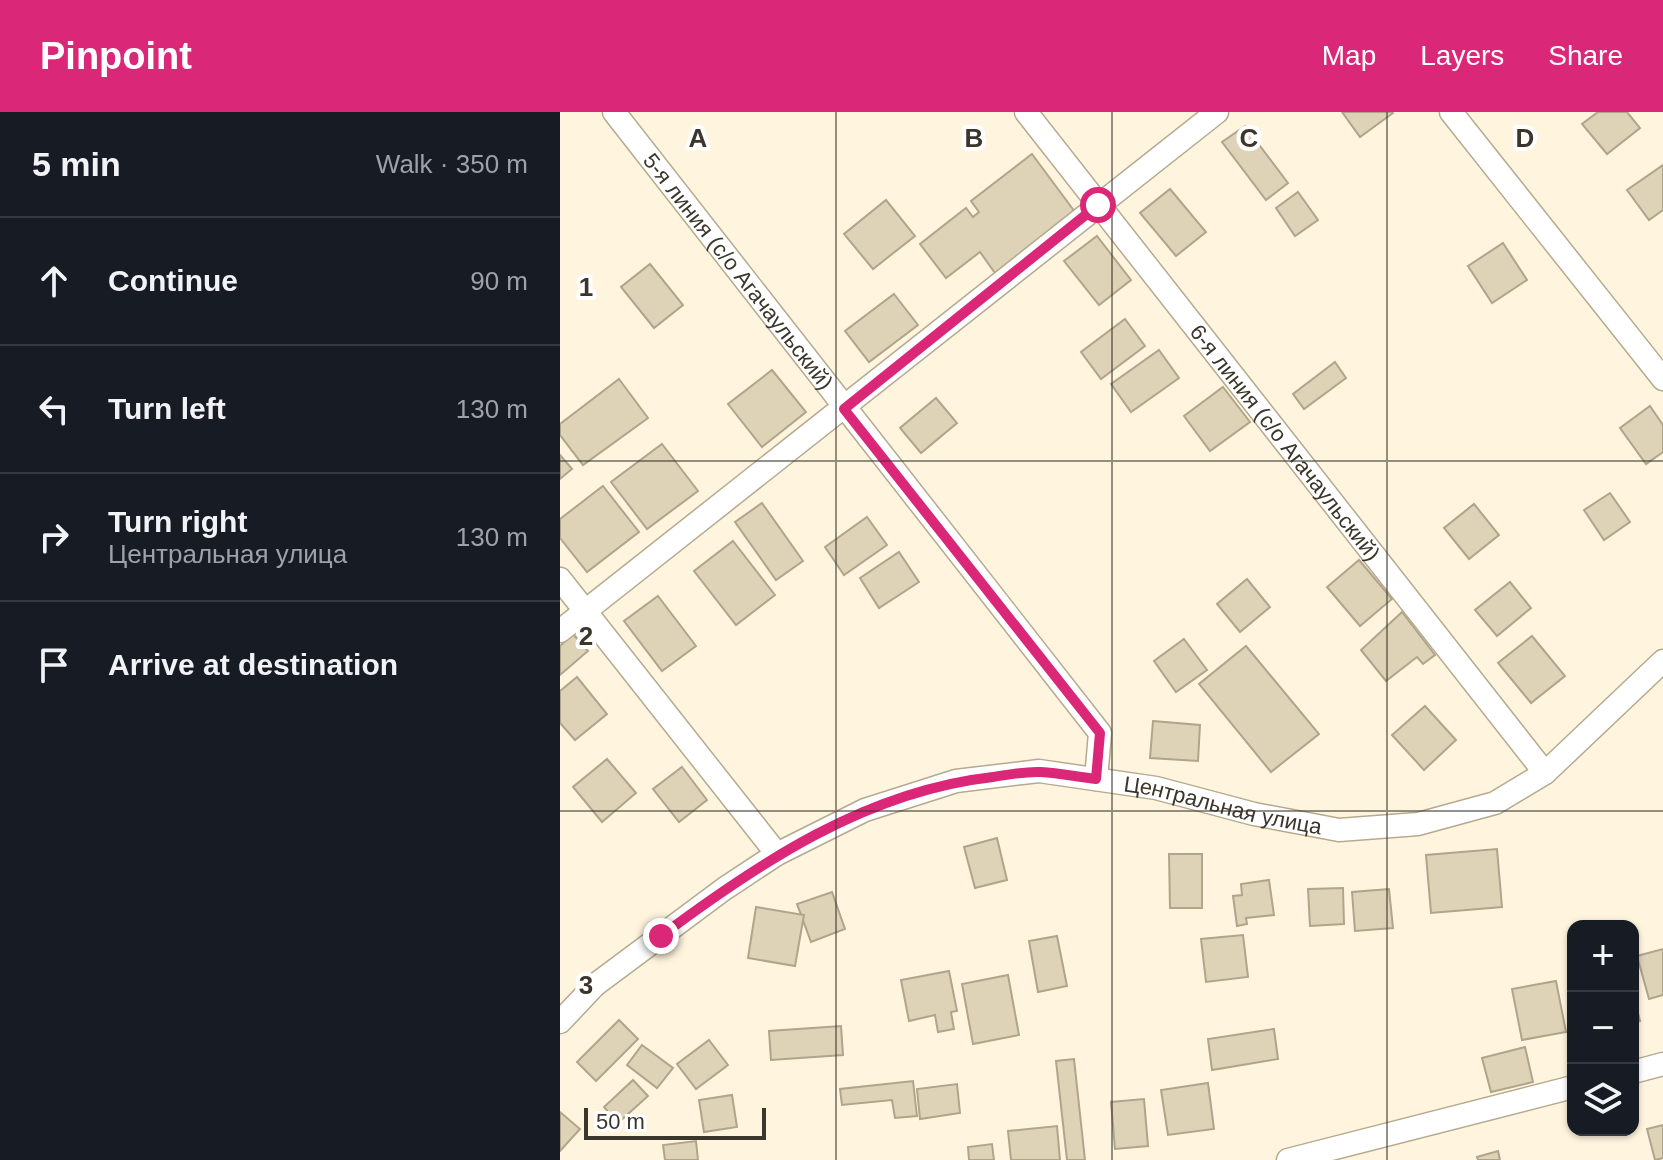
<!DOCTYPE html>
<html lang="en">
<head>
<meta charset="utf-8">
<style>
  body { margin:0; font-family:Arial,sans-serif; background:#242831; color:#f1f3f6 }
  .controls { position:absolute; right:24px; bottom:24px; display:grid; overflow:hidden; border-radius:16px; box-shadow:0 2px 6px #0004 }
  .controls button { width:72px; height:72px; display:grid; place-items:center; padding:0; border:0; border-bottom:2px solid #363941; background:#171b24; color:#f1f3f6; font:40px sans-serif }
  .scale { position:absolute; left:24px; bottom:20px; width:182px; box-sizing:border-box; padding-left:8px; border:4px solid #3b362b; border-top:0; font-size:22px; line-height:28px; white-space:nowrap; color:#3b362b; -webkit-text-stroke:6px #fff; paint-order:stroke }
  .stop { position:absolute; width:24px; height:24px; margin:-18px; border:6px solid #db2777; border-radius:50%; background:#fff }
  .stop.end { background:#db2777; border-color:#fff; box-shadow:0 2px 8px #0008 }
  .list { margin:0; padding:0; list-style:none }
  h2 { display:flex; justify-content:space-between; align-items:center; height:104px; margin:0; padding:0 32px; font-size:34px }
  h2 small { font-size:26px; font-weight:400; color:#9ea1a6 }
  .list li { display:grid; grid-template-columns:52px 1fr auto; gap:24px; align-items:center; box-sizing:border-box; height:128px; padding:0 32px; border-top:2px solid #363941 }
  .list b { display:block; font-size:30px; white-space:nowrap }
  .list p { margin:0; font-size:26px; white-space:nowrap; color:#9ea1a6 }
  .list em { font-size:26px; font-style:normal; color:#9ea1a6 }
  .icon { flex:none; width:44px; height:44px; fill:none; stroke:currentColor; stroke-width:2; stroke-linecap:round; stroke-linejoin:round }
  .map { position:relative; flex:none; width:1103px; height:1048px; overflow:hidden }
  header { display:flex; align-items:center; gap:48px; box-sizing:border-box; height:112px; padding:0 40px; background:#db2777; color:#fff }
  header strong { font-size:38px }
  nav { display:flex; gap:44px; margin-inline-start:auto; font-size:28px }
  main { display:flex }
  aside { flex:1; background:#171b24 }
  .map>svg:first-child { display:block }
</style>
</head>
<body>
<header>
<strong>Pinpoint</strong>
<nav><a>Map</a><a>Layers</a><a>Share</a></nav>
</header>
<main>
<aside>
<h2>5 min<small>Walk · 350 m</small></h2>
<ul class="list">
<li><svg class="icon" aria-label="ahead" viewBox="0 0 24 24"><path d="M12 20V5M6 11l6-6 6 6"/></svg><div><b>Continue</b></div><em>90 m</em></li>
<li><svg class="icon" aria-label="left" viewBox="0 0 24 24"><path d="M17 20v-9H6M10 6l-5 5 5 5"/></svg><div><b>Turn left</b></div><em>130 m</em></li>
<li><svg class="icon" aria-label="right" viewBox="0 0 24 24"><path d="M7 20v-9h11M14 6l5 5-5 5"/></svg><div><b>Turn right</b><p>Центральная улица</p></div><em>130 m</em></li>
<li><svg class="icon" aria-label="arrive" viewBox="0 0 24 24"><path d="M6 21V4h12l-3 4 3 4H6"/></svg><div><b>Arrive at destination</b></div></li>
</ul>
</aside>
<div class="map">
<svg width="1103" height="1048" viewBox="0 0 1103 1048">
  <rect width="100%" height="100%" fill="#fff5df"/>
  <g fill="#ded2b7" stroke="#b0a58a" stroke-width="2">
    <polygon points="782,0 832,0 833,1 800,25"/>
    <polygon points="1038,0 1067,0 1080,16 1047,42 1022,12"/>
    <polygon points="685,14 728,71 706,88 662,30"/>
    <polygon points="472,42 515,100 435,161 420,140 386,166 360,132 406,96 413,105 419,100 411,89"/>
    <polygon points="1103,53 1103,98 1089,108 1067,78"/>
    <polygon points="610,77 646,120 616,144 580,101"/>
    <polygon points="738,80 758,108 735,124 716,96"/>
    <polygon points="326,88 355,124 313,157 284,122"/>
    <polygon points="537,124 571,168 539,193 504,149"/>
    <polygon points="943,131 967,168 932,191 908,154"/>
    <polygon points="90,152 123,193 94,216 61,175"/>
    <polygon points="334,182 358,213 309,250 285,219"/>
    <polygon points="565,207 585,234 541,267 521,240"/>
    <polygon points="599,238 619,266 571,300 551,272"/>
    <polygon points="775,250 786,266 744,297 733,282"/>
    <polygon points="212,258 246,300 202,335 168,292"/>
    <polygon points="59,267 88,306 23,353 0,323 0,312"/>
    <polygon points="663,275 690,310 650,339 624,304"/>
    <polygon points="376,286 397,311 361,341 340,316"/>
    <polygon points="1090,294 1103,313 1103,340 1086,352 1060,316"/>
    <polygon points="102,332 138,379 87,417 51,370"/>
    <polygon points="0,343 12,357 0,367"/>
    <polygon points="43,374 79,420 27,460 0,426 0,407"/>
    <polygon points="1050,381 1070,410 1044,428 1024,398"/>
    <polygon points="202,391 243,449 216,468 175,410"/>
    <polygon points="914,392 939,423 909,447 884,416"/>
    <polygon points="307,405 327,433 284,463 265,435"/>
    <polygon points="173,429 215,483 176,513 134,459"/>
    <polygon points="339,440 359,470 319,496 300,466"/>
    <polygon points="799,448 832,487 800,514 767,475"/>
    <polygon points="687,467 710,495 680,520 657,492"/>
    <polygon points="950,470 971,496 937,524 915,498"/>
    <polygon points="98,484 136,534 102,559 64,509"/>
    <polygon points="842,500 875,543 863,552 857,545 826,569 801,538"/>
    <polygon points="13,522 28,539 0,563 0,534"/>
    <polygon points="972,524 1005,564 971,591 938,551"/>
    <polygon points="624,527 647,558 616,580 594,549"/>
    <polygon points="686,534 759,622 711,660 639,572"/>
    <polygon points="17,565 47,602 15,628 0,611 0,579"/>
    <polygon points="865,594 896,628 864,658 832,623"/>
    <polygon points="593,609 640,613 638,649 590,646"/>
    <polygon points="47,647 76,681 42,710 13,675"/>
    <polygon points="122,655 147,688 119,710 93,677"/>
    <polygon points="437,726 447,768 415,776 404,735"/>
    <polygon points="937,737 942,795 871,801 866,743"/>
    <polygon points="609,742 642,742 642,796 610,796"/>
    <polygon points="709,768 714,803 686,806 687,812 677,814 673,784 682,783 681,772"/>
    <polygon points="783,776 784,812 750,814 748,777"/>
    <polygon points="829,777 833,816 795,819 792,780"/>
    <polygon points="272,780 285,817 251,830 237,792"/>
    <polygon points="196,795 244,803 235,854 188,846"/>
    <polygon points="683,823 688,865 646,870 641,827"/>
    <polygon points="497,824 507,874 478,880 469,829"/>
    <polygon points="1103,837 1103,883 1089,887 1077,844"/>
    <polygon points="389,859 397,899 391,900 394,917 378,920 375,903 349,909 341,868"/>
    <polygon points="448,863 459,923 413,932 402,872"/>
    <polygon points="996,869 1006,920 962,928 952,877"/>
    <polygon points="1073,881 1080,909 1073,911"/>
    <polygon points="59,908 78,927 36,969 17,950"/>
    <polygon points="281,914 283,943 211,948 209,919"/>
    <polygon points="714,917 718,947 652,958 648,927"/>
    <polygon points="149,928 168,953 136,977 117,952"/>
    <polygon points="82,933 113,956 97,976 67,953"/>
    <polygon points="965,935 973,970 931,980 922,946"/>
    <polygon points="514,947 525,1048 507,1048 496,949"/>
    <polygon points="73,968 88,984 58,1011 44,995"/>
    <polygon points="353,969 357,1004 335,1006 332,988 282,993 280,977"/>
    <polygon points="648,971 654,1017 608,1023 601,978"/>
    <polygon points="397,972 400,1001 360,1007 357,977"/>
    <polygon points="172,983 177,1015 144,1020 139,988"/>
    <polygon points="584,987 588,1034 555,1037 551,990"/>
    <polygon points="0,1000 20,1017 0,1039"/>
    <polygon points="1103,1013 1103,1046 1095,1048 1087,1017"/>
    <polygon points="497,1014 500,1048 451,1048 448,1019"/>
    <polygon points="136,1029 138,1048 105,1048 103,1033"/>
    <polygon points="432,1032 434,1048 409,1048 408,1035"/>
    <polygon points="938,1039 940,1048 918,1048 917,1045"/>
  </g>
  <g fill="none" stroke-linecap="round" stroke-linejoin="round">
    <g stroke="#b5aa8f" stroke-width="25">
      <g id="minor">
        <path id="s1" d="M54,0L540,621L536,667"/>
        <path id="s2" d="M466,0L985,661"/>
        <polyline points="891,0 1103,267"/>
        <polyline points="0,467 217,742"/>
        <polyline points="0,519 657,0"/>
        <path id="s3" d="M0,910L35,873L164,777L217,742L305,698L396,669L479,659L596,676L694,702L779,718L858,712L935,691L985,661L1103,549"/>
        <polyline points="1073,960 1103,952"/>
        <polyline points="728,1048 1013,975"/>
      </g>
    </g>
    <use href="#minor" stroke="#fff" stroke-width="22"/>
  </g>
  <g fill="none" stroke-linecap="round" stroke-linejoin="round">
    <path stroke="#db2777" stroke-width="10" d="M101,824C200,750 307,679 433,665C448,663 465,659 481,660C499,661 518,665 536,667L540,621L284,297L538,93"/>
  </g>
  <path fill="none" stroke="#3b362b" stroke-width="2" stroke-opacity="0.55" d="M276,0V1048M552,0V1048M827,0V1048M0,349H1103M0,699H1103"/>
  <g text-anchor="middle" stroke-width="8" stroke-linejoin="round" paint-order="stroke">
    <g font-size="22" fill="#3b362b" stroke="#fff">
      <text dy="8" stroke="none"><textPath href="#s1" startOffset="202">5-я линия (с/о Агачаульский)</textPath></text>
      <text dy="8" stroke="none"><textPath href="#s2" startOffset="420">6-я линия (с/о Агачаульский)</textPath></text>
      <text dy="8" stroke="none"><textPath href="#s3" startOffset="740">Центральная улица</textPath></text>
    </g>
  </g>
  <g font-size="26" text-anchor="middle" font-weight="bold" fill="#3b362b" stroke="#fff" stroke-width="8" stroke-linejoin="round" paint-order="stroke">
    <text x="138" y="35">A</text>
    <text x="414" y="35">B</text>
    <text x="689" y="35">C</text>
    <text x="965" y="35">D</text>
    <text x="26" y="184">1</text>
    <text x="26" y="533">2</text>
    <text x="26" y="882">3</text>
  </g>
</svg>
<div class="controls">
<button>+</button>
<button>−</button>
<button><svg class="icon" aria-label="layers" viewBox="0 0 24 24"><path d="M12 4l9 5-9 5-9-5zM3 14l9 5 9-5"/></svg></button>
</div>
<div class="scale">50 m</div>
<div class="stop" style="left:538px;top:93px"></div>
<div class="stop end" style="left:101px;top:824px"></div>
</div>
</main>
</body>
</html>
